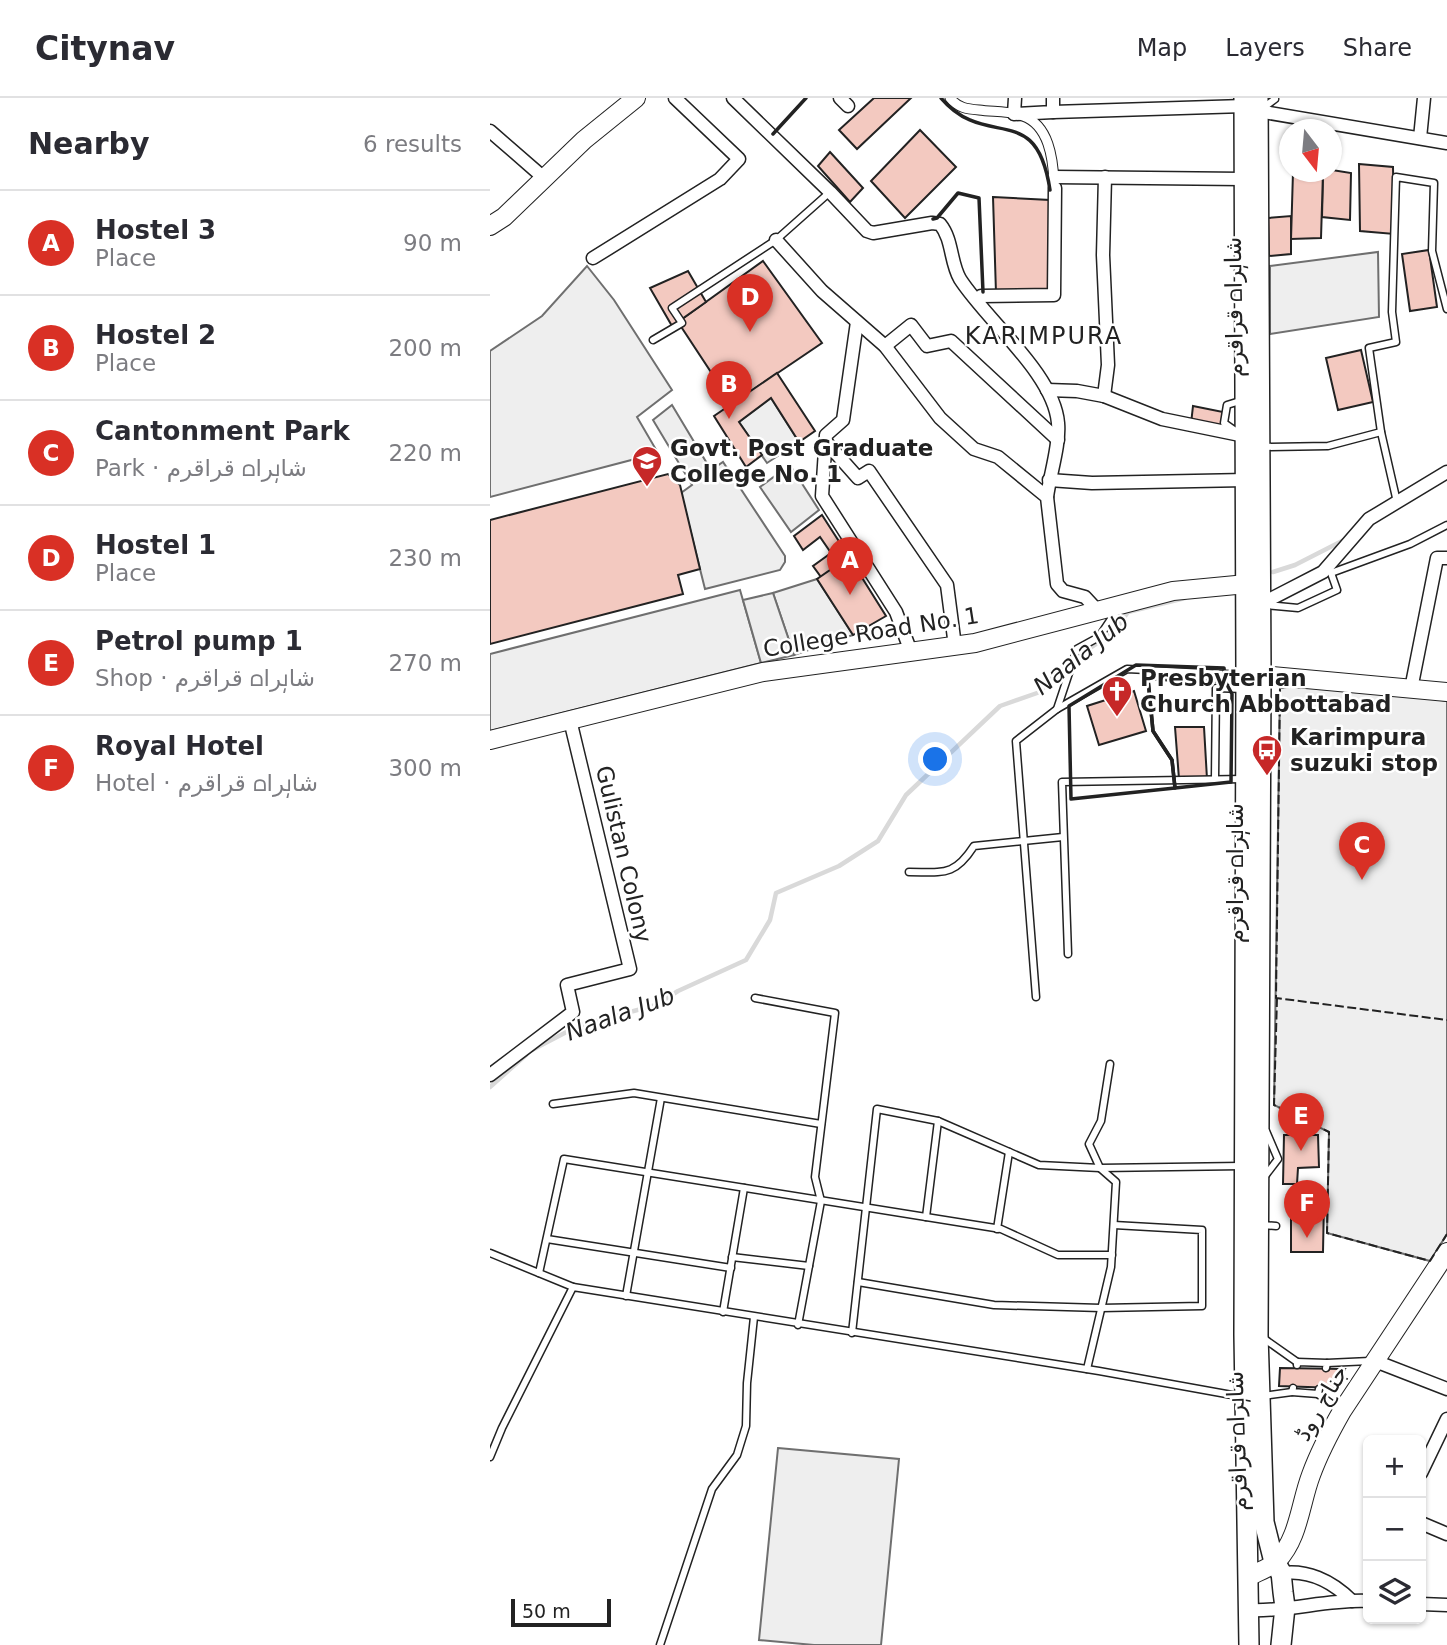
<!DOCTYPE html>
<html lang="en">
<head>
<meta charset="utf-8">
<style>
  body { margin:0; font-family:"DejaVu Sans",Cairo,sans-serif; background:#f7f7f7; color:#2b2b33 }
  .controls { position:absolute; right:21px; bottom:21px; display:grid; overflow:hidden; border-radius:10px; box-shadow:0 2px 5px #0004 }
  .controls button { width:63px; height:63px; display:grid; place-items:center; padding:0; border:0; border-bottom:2px solid #e1e1e2; background:#fff; color:#2b2b33; font:35px sans-serif }
  .compass { position:absolute; left:789px; top:21px; width:63px; height:63px; border-radius:50%; background:#fff; box-shadow:0 2px 5px #0004; rotate:164deg }
  .scale { position:absolute; left:21px; bottom:18px; width:100px; box-sizing:border-box; padding-left:7px; border:4px solid #222; border-top:0; font-size:19px; line-height:24px; white-space:nowrap; color:#222; -webkit-text-stroke:5px #fff; paint-order:stroke }
  .you { position:absolute; left:446px; top:662px; width:24px; height:24px; margin:-18px; border:5px solid #fff; border-radius:50%; background:#1a73e8; box-shadow:0 0 0 10px #1a73e833 }
  .badge { display:grid; place-items:center; width:46px; height:46px; border-radius:50%; background:#d93025; color:#fff; font-size:23px; font-weight:700 }
  .pin { position:absolute; translate:-50% -58px; filter:drop-shadow(0 2px 4px #0008) }
  .pin::after { content:''; position:absolute; top:37px; width:24px; height:21px; background:inherit; clip-path:polygon(0 0,100% 0,50% 100%) }
  .list { margin:0; padding:0; list-style:none }
  h2 { display:flex; justify-content:space-between; align-items:center; height:91px; margin:0; padding:0 28px; font-size:30px }
  h2 small { font-size:23px; font-weight:400; color:#7c7c81 }
  .list li { display:grid; grid-template-columns:46px 1fr auto; gap:21px; align-items:center; box-sizing:border-box; height:105px; padding:0 28px; border-top:2px solid #e1e1e2 }
  .list b { display:block; font-size:26px; white-space:nowrap }
  .list p { margin:0; font-size:23px; white-space:nowrap; color:#7c7c81 }
  .list em { font-size:23px; font-style:normal; color:#7c7c81 }
  .icon { flex:none; width:38px; height:38px; fill:none; stroke:currentColor; stroke-width:2; stroke-linecap:round; stroke-linejoin:round }
  .map { position:relative; flex:none; width:957px; height:1547px; overflow:hidden }
  header { display:flex; align-items:center; gap:42px; box-sizing:border-box; height:98px; padding:0 35px; background:#fff; border-bottom:2px solid #e1e1e2 }
  header strong { font-size:33px }
  nav { display:flex; gap:38px; margin-inline-start:auto; font-size:24px }
  main { display:flex }
  aside { flex:1; background:#fff }
  .map>svg:first-child { display:block }
</style>
</head>
<body>
<header>
<strong>Citynav</strong>
<nav><a>Map</a><a>Layers</a><a>Share</a></nav>
</header>
<main>
<aside>
<h2>Nearby<small>6 results</small></h2>
<ul class="list">
<li><span class="badge">A</span><div><b>Hostel 3</b><p>Place</p></div><em>90 m</em></li>
<li><span class="badge">B</span><div><b>Hostel 2</b><p>Place</p></div><em>200 m</em></li>
<li><span class="badge">C</span><div><b>Cantonment Park</b><p>Park · شاہراہ قراقرم</p></div><em>220 m</em></li>
<li><span class="badge">D</span><div><b>Hostel 1</b><p>Place</p></div><em>230 m</em></li>
<li><span class="badge">E</span><div><b>Petrol pump 1</b><p>Shop · شاہراہ قراقرم</p></div><em>270 m</em></li>
<li><span class="badge">F</span><div><b>Royal Hotel</b><p>Hotel · شاہراہ قراقرم</p></div><em>300 m</em></li>
</ul>
</aside>
<div class="map">
<svg width="957" height="1547" viewBox="0 0 957 1547">
  <rect width="100%" height="100%" fill="#fff"/>
  <g fill="#eee" stroke="#6f6f6f" stroke-width="2">
    <polygon points="888,154 889,219 780,236 780,168"/>
    <polygon points="97,168 124,202 182,292 147,319 168,355 0,399 0,253 52,218"/>
    <polygon points="281,300 309,344 277,365 249,324"/>
    <polygon points="182,307 221,372 233,364 295,458 295,464 290,472 215,491 191,395 202,387 163,322"/>
    <polygon points="327,481 363,537 304,557 283,495"/>
    <polygon points="250,492 271,565 0,633 0,556"/>
    <polygon points="848,584 957,603 957,1136 940,1163 837,1135 839,1034 784,1007 790,590"/>
    <polygon points="288,1350 409,1361 391,1547 324,1547 269,1542"/>
  </g>
  <g fill="#ededed" stroke="#6f6f6f" stroke-width="2">
    <polygon points="300,367 329,412 301,434 270,389"/>
    <polygon points="283,495 304,557 271,565 253,502"/>
  </g>
  <g fill="none" stroke-linecap="round" stroke-linejoin="round">
    <g stroke="#d9d9d9" stroke-width="4.5">
      <polyline points="783,474 805,467 854,442"/>
      <polyline points="42,952 88,928 166,907 188,893 256,862 280,822 286,795 349,768 388,743 416,697 510,608 550,594 569,571 624,534 638,514 695,500"/>
      <polyline points="0,989 36,957"/>
    </g>
  </g>
  <g fill="#f3c9c0" stroke="#222" stroke-width="2">
    <polygon points="384,0 421,0 367,51 349,32"/>
    <polygon points="430,32 466,69 415,120 381,83"/>
    <polygon points="340,54 373,90 360,104 328,68"/>
    <polygon points="869,66 903,69 904,136 870,133"/>
    <polygon points="842,72 861,75 860,122 832,119 833,74"/>
    <polygon points="803,74 833,74 831,140 801,141"/>
    <polygon points="503,99 560,102 561,196 506,195"/>
    <polygon points="801,118 801,156 779,158 778,120"/>
    <polygon points="939,152 947,209 920,213 912,156"/>
    <polygon points="273,163 332,245 242,306 188,224"/>
    <polygon points="198,173 216,204 182,228 160,190"/>
    <polygon points="871,252 883,304 848,312 836,260"/>
    <polygon points="287,275 325,333 309,344 281,300 249,324 272,357 256,369 224,318"/>
    <polygon points="703,308 733,314 730,332 701,326"/>
    <polygon points="178,376 190,387 210,471 188,477 193,496 0,546 0,422"/>
    <polygon points="332,417 359,459 331,479 323,468 341,455 330,439 313,452 304,438"/>
    <polygon points="359,459 396,518 363,537 327,481"/>
    <polygon points="644,593 656,633 609,647 597,608"/>
    <polygon points="685,629 714,629 717,681 689,681"/>
    <polygon points="794,1037 828,1037 829,1069 808,1070 807,1086 793,1086"/>
    <polygon points="807,1102 807,1119 801,1119 801,1103"/>
    <polygon points="808,1102 834,1102 833,1154 801,1154 801,1121 808,1121"/>
    <polygon points="790,1270 855,1271 846,1290 789,1288"/>
  </g>
  <g fill="none" stroke-linecap="round" stroke-linejoin="round">
    <g stroke="#222" stroke-width="9">
      <g id="service">
        <polyline points="773,10 785,1"/>
        <polyline points="163,242 192,225 182,210 286,142 340,94"/>
        <polyline points="744,332 734,325 737,307 750,303"/>
        <polyline points="772,349 838,348 891,334"/>
        <polyline points="907,404 891,334 879,250 906,244 902,214 906,79 944,85 942,153 957,211"/>
        <polyline points="776,507 808,510 847,492 841,475 920,446 957,427"/>
        <polyline points="567,611 637,571 755,577"/>
        <polyline points="725,681 726,590 754,591"/>
        <path d="M419,774C453,774 464,779 484,748L573,739"/>
        <polyline points="578,856 572,684 754,681"/>
        <polyline points="546,899 526,643 567,611 587,551 609,539 627,512"/>
        <polyline points="265,900 345,915 325,1079 331,1103 308,1227"/>
        <polyline points="63,1006 144,995 331,1026"/>
        <polyline points="775,1078 788,1061 776,1033"/>
        <polyline points="436,1119 448,1023"/>
        <polyline points="771,1127 786,1128"/>
        <polyline points="507,1131 519,1054"/>
        <polyline points="57,1141 241,1170"/>
        <polyline points="0,1155 83,1189"/>
        <polyline points="242,1159 319,1168"/>
        <polyline points="49,1175 74,1061 511,1131 568,1157 622,1157"/>
        <polyline points="368,1184 504,1207 611,1210 712,1208 712,1132 624,1127"/>
        <polyline points="136,1198 171,1000"/>
        <polyline points="233,1214 254,1090"/>
        <polyline points="362,1235 387,1011 448,1023 549,1067 610,1070 752,1068"/>
        <polyline points="773,1240 807,1264"/>
        <polyline points="837,1265 880,1263"/>
        <polyline points="807,1267 807,1264 837,1265 836,1270"/>
        <polyline points="597,1271 621,1169 626,1084 610,1070 599,1046 611,1023 620,966"/>
        <polyline points="803,1290 802,1294 828,1296 829,1291"/>
        <polyline points="828,1296 850,1312"/>
        <polyline points="773,1298 802,1294"/>
        <polyline points="0,1359 12,1330 83,1189 609,1273 753,1299"/>
        <polyline points="170,1547 222,1391 247,1357 256,1328 257,1285 264,1219"/>
      </g>
    </g>
    <g stroke="#222" stroke-width="11">
      <path id="pedestrian" d="M460,0C468,10 477,11 489,12C503,14 520,13 533,18C559,27 563,61 564,84"/>
    </g>
    <g stroke="#222" stroke-width="15">
      <g id="minor">
        <path d="M243,0L340,94L377,133L383,135L442,125L450,126C463,142 460,164 470,181C497,223 564,276 568,325C570,347 560,376 557,399"/>
        <polyline points="350,0 358,8"/>
        <polyline points="525,0 524,16 563,14 563,0"/>
        <polyline points="768,13 957,45"/>
        <polyline points="563,14 754,8"/>
        <polyline points="0,33 54,80"/>
        <polyline points="930,40 934,0"/>
        <polyline points="564,79 753,81"/>
        <polyline points="286,142 332,193 395,248 450,320 484,351 508,359 557,399 567,486 573,493 595,499 608,513"/>
        <polyline points="103,160 230,81 249,61 185,0"/>
        <polyline points="487,202 491,198 564,197 565,90"/>
        <polyline points="367,224 353,322 336,337 332,398 406,514 421,554"/>
        <polyline points="395,248 421,227 437,248 461,243 568,342"/>
        <polyline points="557,292 587,293 614,298 672,321 755,338"/>
        <polyline points="614,298 618,267 613,157 615,79"/>
        <polyline points="336,344 368,380 379,373 457,487 465,548"/>
        <polyline points="559,382 602,385 756,382"/>
        <polyline points="771,506 833,474 879,421 957,374"/>
        <polyline points="921,591 947,460 957,460"/>
        <polyline points="0,977 83,914 77,887 140,871 80,622"/>
        <polyline points="885,1263 957,1291"/>
        <polyline points="931,1375 957,1321"/>
        <polyline points="931,1425 957,1436"/>
        <path d="M787,1476C816,1470 842,1483 862,1503"/>
        <polyline points="931,1506 957,1507"/>
        <path d="M759,1512C799,1514 838,1501 878,1503"/>
      </g>
    </g>
    <g stroke="#222" stroke-width="20">
      <g id="secondary">
        <polyline points="0,128 14,119 94,42 146,0"/>
        <polyline points="771,577 957,594"/>
        <polyline points="0,642 273,574 485,545 683,493 767,485"/>
        <path d="M758,1479C767,1474 780,1470 787,1463C809,1440 810,1406 821,1377C829,1355 840,1334 852,1313L957,1154"/>
      </g>
    </g>
    <g stroke="#222" stroke-width="22">
      <g id="trunk">
        <polyline points="754,0 756,577 754,1237 759,1547"/>
        <polyline points="768,0 771,577 768,1237 774,1424 783,1460 791,1474 793,1494 795,1509 791,1547"/>
      </g>
    </g>
    <use href="#service" stroke="#fff" stroke-width="6"/>
    <use href="#pedestrian" stroke="#fff" stroke-width="9"/>
    <use href="#minor" stroke="#fff" stroke-width="12"/>
    <use href="#secondary" stroke="#fff" stroke-width="18"/>
    <use href="#trunk" stroke="#fff" stroke-width="19"/>
    <g stroke="#222" stroke-width="2" stroke-dasharray="9 3.5" stroke-linecap="butt">
      <polyline points="808,588 790,590 786,900 957,922"/>
      <polyline points="787,900 784,1007 839,1034 837,1135 940,1163 957,1136"/>
    </g>
    <g stroke="#222" stroke-width="3.5">
      <path d="M451,0C497,54 546,0 560,92"/>
      <polyline points="283,36 316,0"/>
      <polyline points="443,121 447,120 468,95 489,100 493,194"/>
      <polygon points="646,567 734,570 735,583 658,581 663,633 682,662 685,690 581,701 579,608"/>
      <polygon points="658,581 735,583 742,596 741,684 685,690 682,662 663,633"/>
    </g>
  </g>
  <defs>
    <g id="university-pin" transform="scale(1.575)"><path d="M0 17L-7.5 6A9.5 9.5 0 1 1 7.5 6Z" fill="#c62828" stroke="#fff"/><path d="M0-5L7-2L0 1L-7-2ZM-4 1L0 2.5L4 1V4Q0 6-4 4Z" fill="#fff"/></g>
    <g id="church-pin" transform="scale(1.575)"><path d="M0 17L-7.5 6A9.5 9.5 0 1 1 7.5 6Z" fill="#c62828" stroke="#fff"/><path d="M-1.2-6h2.4v3.5h3.3v2.4h-3.3V6h-2.4V-.1h-3.3v-2.4h3.3Z" fill="#fff"/></g>
    <g id="bus-pin" transform="scale(1.575)"><path d="M0 17L-7.5 6A9.5 9.5 0 1 1 7.5 6Z" fill="#c62828" stroke="#fff"/><path d="M-5-6H5V4H4V6H2V4H-2V6H-4V4H-5ZM-3.5-4V0h7V-4ZM-3.5 1.2v1.5H-2V1.2ZM2 1.2v1.5H3.5V1.2Z" fill="#fff"/></g>
  </defs>
  <g fill-rule="evenodd">
    <use href="#university-pin" x="157" y="363"/>
    <use href="#church-pin" x="627" y="593"/>
    <use href="#bus-pin" x="777" y="652"/>
  </g>
  <g text-anchor="middle" stroke-width="5" stroke-linejoin="round" paint-order="stroke">
    <g font-size="23" fill="#222" stroke="#fff">
      <text transform="translate(744 209) rotate(-91)" y="8">شاہراہ قراقرم</text>
      <text transform="translate(381 534) rotate(-9)" y="8">College Road No. 1</text>
      <text transform="translate(134 756) rotate(77)" y="8">Gulistan Colony</text>
      <text transform="translate(745 775) rotate(-90)" y="8">شاہراہ قراقرم</text>
      <text transform="translate(831 1305) rotate(-60)" y="8">جناح روڈ</text>
      <text transform="translate(747 1343) rotate(-92)" y="8">شاہراہ قراقرم</text>
    </g>
    <g font-size="23" font-weight="bold" fill="#222" stroke="#fff" text-anchor="start">
      <text x="180" y="358">Govt. Post Graduate<tspan x="180" dy="26">College No. 1</tspan></text>
      <text x="650" y="588">Presbyterian<tspan x="650" dy="26">Church Abbottabad</tspan></text>
      <text x="800" y="647">Karimpura<tspan x="800" dy="26">suzuki stop</tspan></text>
    </g>
    <g font-size="24" letter-spacing="2" fill="#222" stroke="#fff">
      <text x="554" y="246">KARIMPURA</text>
    </g>
    <g font-size="24" font-style="italic" fill="#222" stroke="#fff">
      <text transform="translate(591 556) rotate(-39)" y="8">Naala Jub</text>
      <text transform="translate(130 916) rotate(-20)" y="8">Naala Jub</text>
    </g>
  </g>
</svg>
<div class="controls">
<button>+</button>
<button>−</button>
<button><svg class="icon" aria-label="layers" viewBox="0 0 24 24"><path d="M12 4l9 5-9 5-9-5zM3 14l9 5 9-5"/></svg></button>
</div>
<svg class="compass" viewBox="-18 -18 36 36"><path d="M0-13l5 13h-10z" fill="#e53935"/><path d="M0 13l5-13h-10z" fill="#7c7c81"/></svg>
<div class="scale">50 m</div>
<div class="you"></div>
<div class="pin badge" style="left:360px;top:497px">A</div>
<div class="pin badge" style="left:239px;top:321px">B</div>
<div class="pin badge" style="left:872px;top:782px">C</div>
<div class="pin badge" style="left:260px;top:234px">D</div>
<div class="pin badge" style="left:811px;top:1053px">E</div>
<div class="pin badge" style="left:817px;top:1140px">F</div>
</div>
</main>
</body>
</html>
